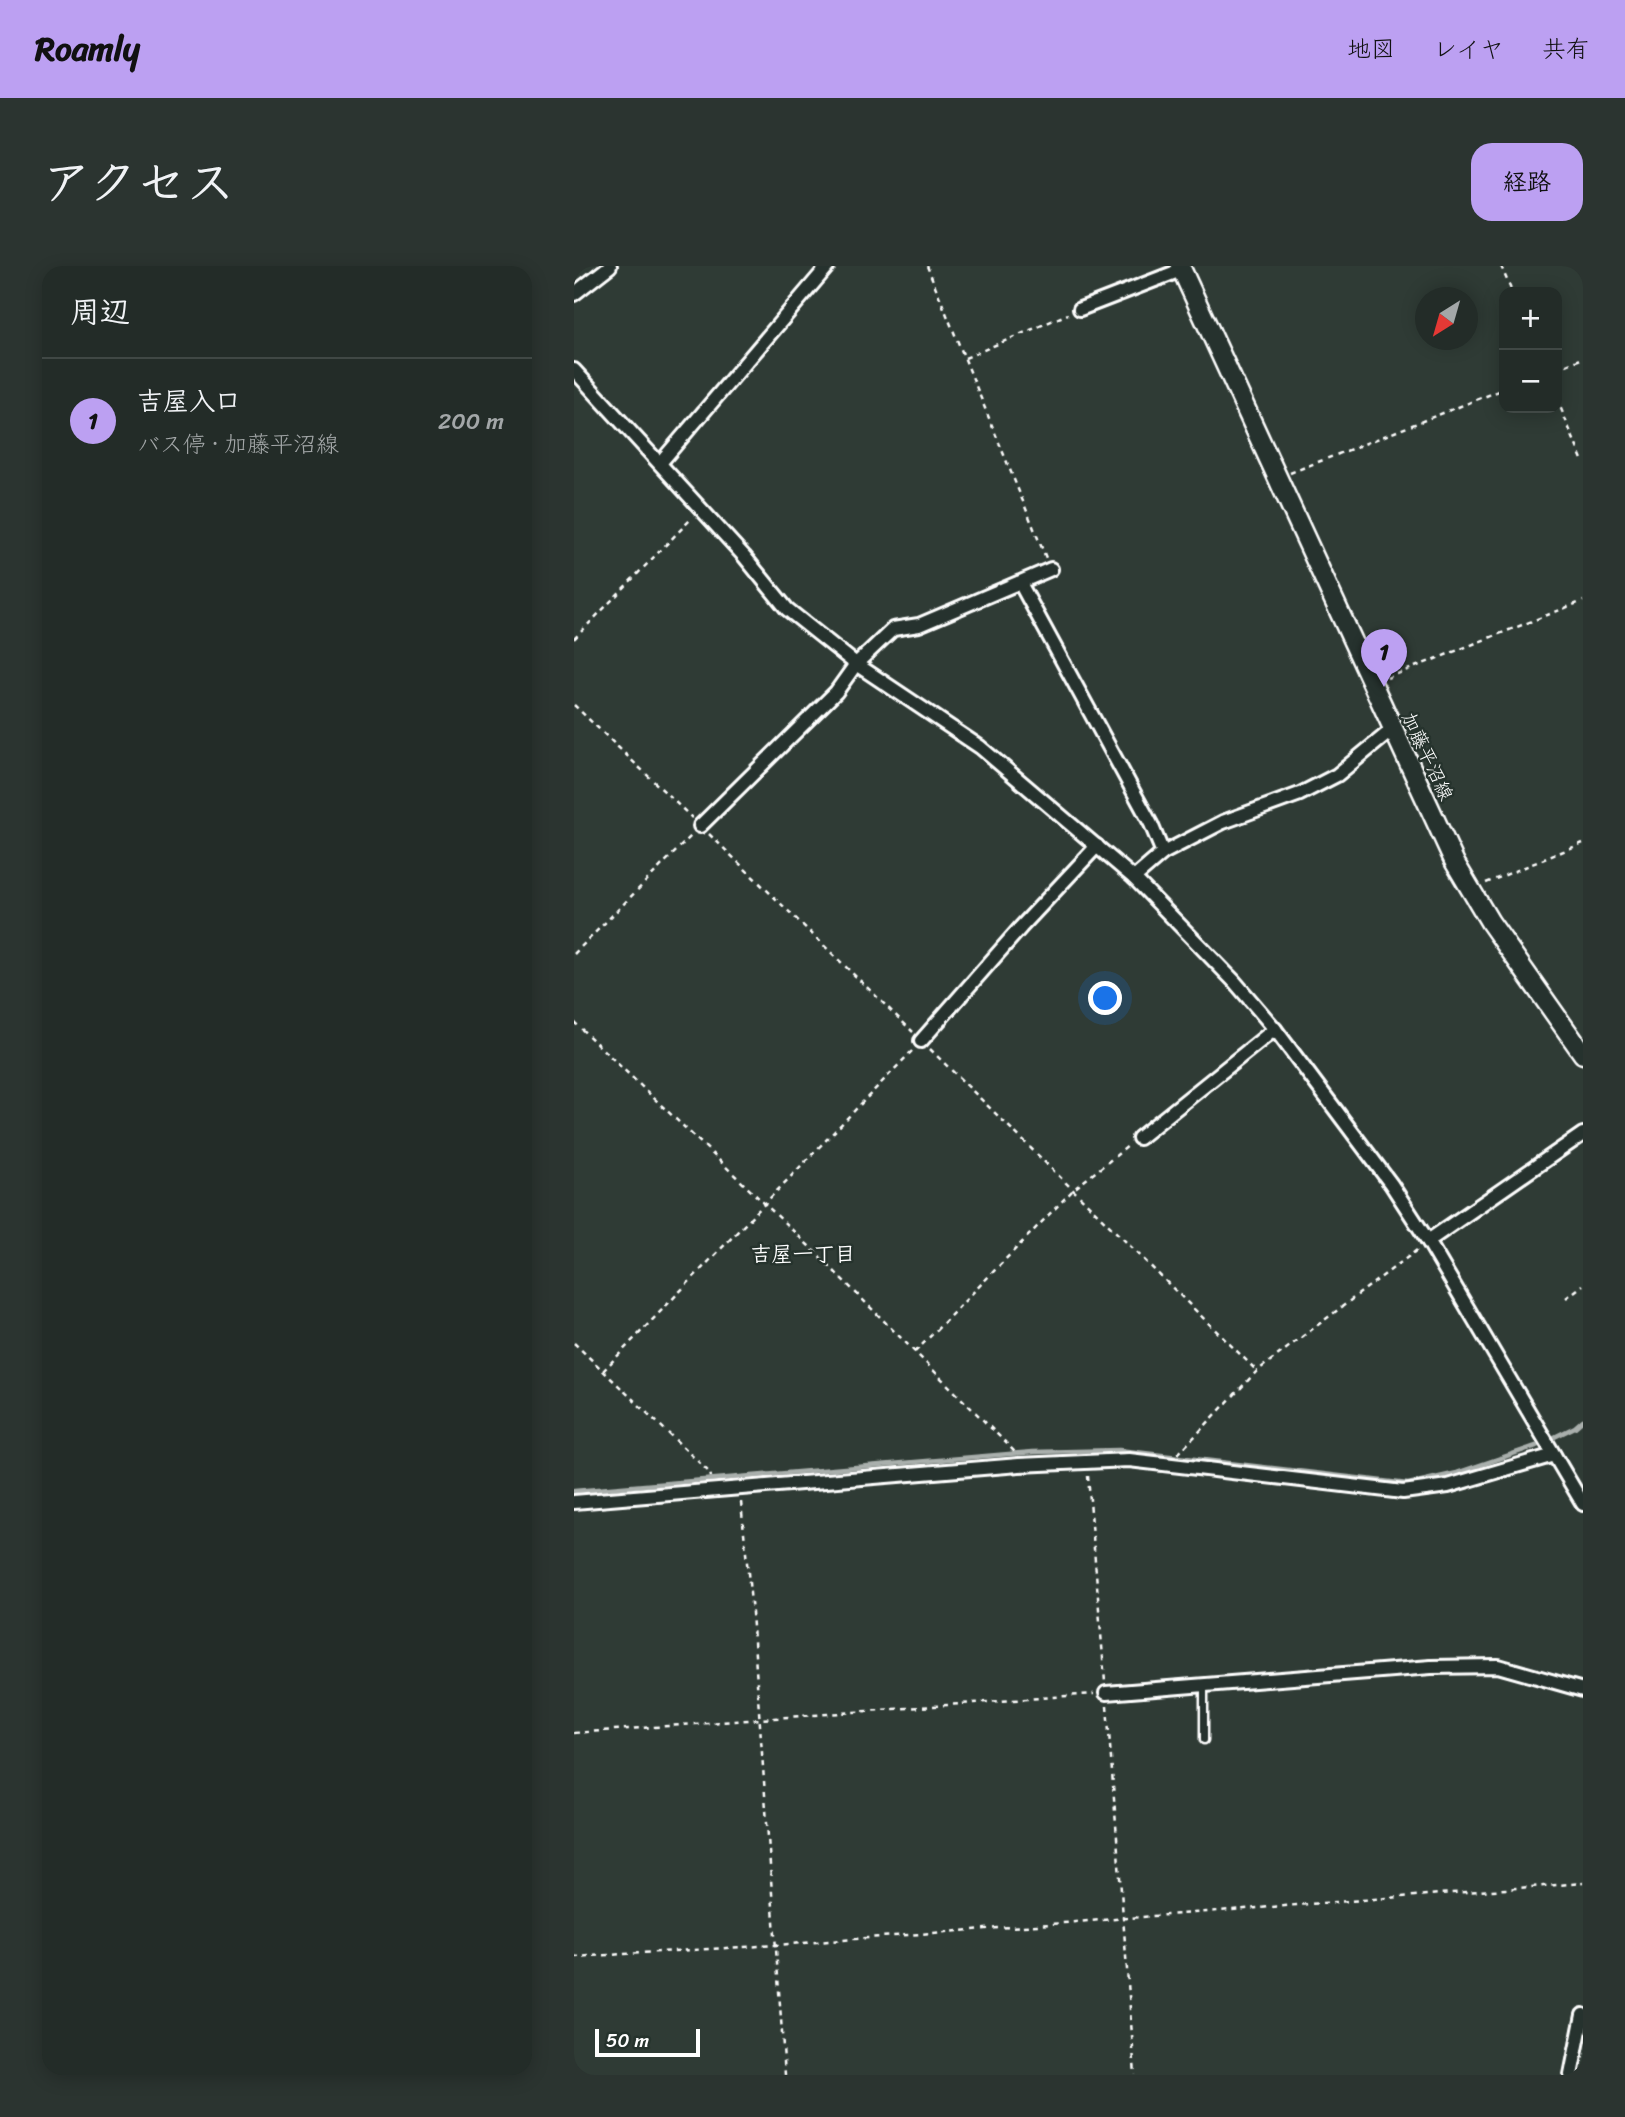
<!DOCTYPE html>
<html lang="ja">
<head>
<meta charset="utf-8">
<style>
  body { margin:0; font-family:Sriracha,"Klee One",sans-serif; background:#2b3430; color:#f1f3f6 }
  .controls { position:absolute; right:21px; top:21px; display:grid; overflow:hidden; border-radius:14px; box-shadow:0 4px 18px #0003 }
  .controls button { width:63px; height:63px; display:grid; place-items:center; padding:0; border:0; border-bottom:2px solid #404845; background:#232c28; color:#f1f3f6; font:35px sans-serif }
  .compass { position:absolute; left:841px; top:21px; width:63px; height:63px; border-radius:50%; background:#232c28; box-shadow:0 4px 18px #0003; rotate:217deg }
  .scale { position:absolute; left:21px; bottom:18px; width:105px; box-sizing:border-box; padding-left:7px; border:4px solid #fff; border-top:0; font-size:19px; line-height:24px; white-space:nowrap; color:#fff; -webkit-text-stroke:5px #26332d; paint-order:stroke }
  .you { position:absolute; left:532px; top:733px; width:24px; height:24px; margin:-18px; border:5px solid #fff; border-radius:50%; background:#1a73e8; box-shadow:0 0 0 10px #1a73e833 }
  .badge { display:grid; place-items:center; width:46px; height:46px; border-radius:50%; background:#bca0f2; color:#111; font-size:23px; font-weight:700 }
  .pin { position:absolute; translate:-50% -58px; filter:drop-shadow(0 2px 4px #0008) }
  .pin::after { content:''; position:absolute; top:37px; width:24px; height:21px; background:inherit; clip-path:polygon(0 0,100% 0,50% 100%) }
  .list { margin:0; padding:0; list-style:none }
  h2 { display:flex; justify-content:space-between; align-items:center; height:91px; margin:0; padding:0 28px; font-size:30px }
  h2 small { font-size:23px; font-weight:400; color:#a3a7a8 }
  .list li { display:grid; grid-template-columns:46px 1fr auto; gap:21px; align-items:center; box-sizing:border-box; height:126px; padding:0 28px; border-top:2px solid #404845 }
  .list b { display:block; font-size:26px; white-space:nowrap }
  .list p { margin:0; font-size:23px; white-space:nowrap; color:#a3a7a8 }
  .list em { font-size:23px; font-style:normal; color:#a3a7a8 }
  .map { position:relative; flex:none; width:1009px; height:1809px; overflow:hidden; border-radius:21px }
  header { display:flex; align-items:center; gap:42px; box-sizing:border-box; height:98px; padding:0 35px; background:#bca0f2; color:#111 }
  header strong { font-size:33px }
  nav { display:flex; gap:38px; margin-inline-start:auto; font-size:24px }
  .intro { display:flex; align-items:center; justify-content:space-between; box-sizing:border-box; height:168px; padding:0 42px }
  h1 { margin:0; font-size:49px }
  .button { padding:18px 32px; border-radius:21px; background:#bca0f2; color:#111; font-size:24px; font-weight:700 }
  main { display:flex; gap:42px; padding:0 42px }
  aside { flex:1; background:#232c28; border-radius:21px; box-shadow:0 4px 18px #0003 }
  .map>svg:first-child { display:block }
</style>
</head>
<body>
<header>
<strong>Roamly</strong>
<nav><a>地図</a><a>レイヤ</a><a>共有</a></nav>
</header>
<div class="intro"><h1>アクセス</h1><a class="button">経路</a></div>
<main>
<aside>
<h2>周辺<small></small></h2>
<ul class="list">
<li><span class="badge">1</span><div><b>吉屋入口</b><p>バス停 · 加藤平沼線</p></div><em>200 m</em></li>
</ul>
</aside>
<div class="map">
<svg width="1009" height="1809" viewBox="0 0 1009 1809">
  <rect width="100%" height="100%" fill="#2f3b35"/>
  <filter id="ink" filterUnits="userSpaceOnUse"><feTurbulence type="fractalNoise" baseFrequency=".0143" numOctaves="2"/><feDisplacementMap in="SourceGraphic" scale="14" xChannelSelector="R" yChannelSelector="G"/><feConvolveMatrix kernelMatrix="1 2 1 2 8 2 1 2 1" color-interpolation-filters="sRGB"/></filter>
  <g filter="url(#ink)">
    <g fill="none" stroke-linecap="round" stroke-linejoin="round">
      <polyline stroke="#a9afac" stroke-width="4.5" points="0,1225 459,1186 545,1184 834,1218 883,1207 962,1180 1001,1161 1009,1154"/>
      <g stroke="#fff" stroke-width="11">
        <polyline id="service" points="630,1420 630,1474"/>
      </g>
      <g stroke="#fff" stroke-width="18">
        <g id="minor">
          <polyline points="0,28 36,0"/>
          <polyline points="506,43 607,4"/>
          <polyline points="0,104 170,290 213,343 282,398 406,481 560,612 660,715 701,763 817,918 854,975 1009,1238"/>
          <polyline points="86,197 254,0"/>
          <polyline points="446,317 577,558 589,587"/>
          <polyline points="126,560 262,426 282,398 319,363 345,359 477,303"/>
          <polyline points="560,612 589,587 649,556 726,528 763,509 819,463"/>
          <polyline points="347,775 447,661 523,580"/>
          <polyline points="565,872 701,763"/>
          <polyline points="854,975 1009,868"/>
          <polyline points="0,1236 445,1199 555,1194 829,1226 874,1220 980,1189"/>
          <polyline points="532,1427 857,1401 924,1400 1009,1424"/>
          <polyline points="997,1809 1009,1749"/>
        </g>
      </g>
      <g stroke="#fff" stroke-width="23">
        <polyline id="secondary" points="606,0 881,597 916,656 1009,788"/>
      </g>
      <g stroke="#fff" stroke-width="2.5" stroke-dasharray="5 5" stroke-linecap="butt">
        <polyline points="353,0 472,292"/>
        <polyline points="927,0 938,26"/>
        <polyline points="391,92 494,48"/>
        <polyline points="983,103 1009,92"/>
        <polyline points="983,133 1009,196"/>
        <polyline points="716,207 930,123"/>
        <polyline points="0,373 117,253"/>
        <polyline points="813,412 1009,335"/>
        <polyline points="0,439 118,552"/>
        <polyline points="135,568 339,766"/>
        <polyline points="912,617 1009,577"/>
        <polyline points="0,688 117,570"/>
        <polyline points="0,756 235,980 441,1186"/>
        <polyline points="356,783 683,1105"/>
        <polyline points="992,1032 1009,1019"/>
        <polyline points="0,1077 136,1207 137,1211"/>
        <polyline points="341,1086 500,923 554,880"/>
        <polyline points="29,1105 338,785"/>
        <polyline points="604,1188 683,1105 843,984"/>
        <polyline points="514,1210 531,1416"/>
        <polyline points="167,1236 178,1347 211,1809"/>
        <polyline points="533,1440 561,1809"/>
        <polyline points="0,1467 520,1428"/>
        <polyline points="0,1691 203,1679 1009,1617"/>
      </g>
      <use href="#service" stroke="#26332d" stroke-width="6"/>
      <use href="#minor" stroke="#26332d" stroke-width="12"/>
      <use href="#secondary" stroke="#26332d" stroke-width="18"/>
    </g>
  </g>
  <g text-anchor="middle" stroke-width="5" stroke-linejoin="round" paint-order="stroke">
    <g font-size="19" fill="#fff" stroke="#26332d">
      <text transform="translate(854 490) rotate(65)" y="7">加藤平沼線</text>
    </g>
    <g font-size="21" font-weight="bold" fill="#fff" stroke="#26332d">
      <text x="229" y="995">吉屋一丁目</text>
    </g>
  </g>
</svg>
<div class="controls">
<button>+</button>
<button>−</button>
</div>
<svg class="compass" viewBox="-18 -18 36 36"><path d="M0-13l5 13h-10z" fill="#e53935"/><path d="M0 13l5-13h-10z" fill="#a3a7a8"/></svg>
<div class="scale">50 m</div>
<div class="you"></div>
<div class="pin badge" style="left:810px;top:421px">1</div>
</div>
</main>
</body>
</html>
